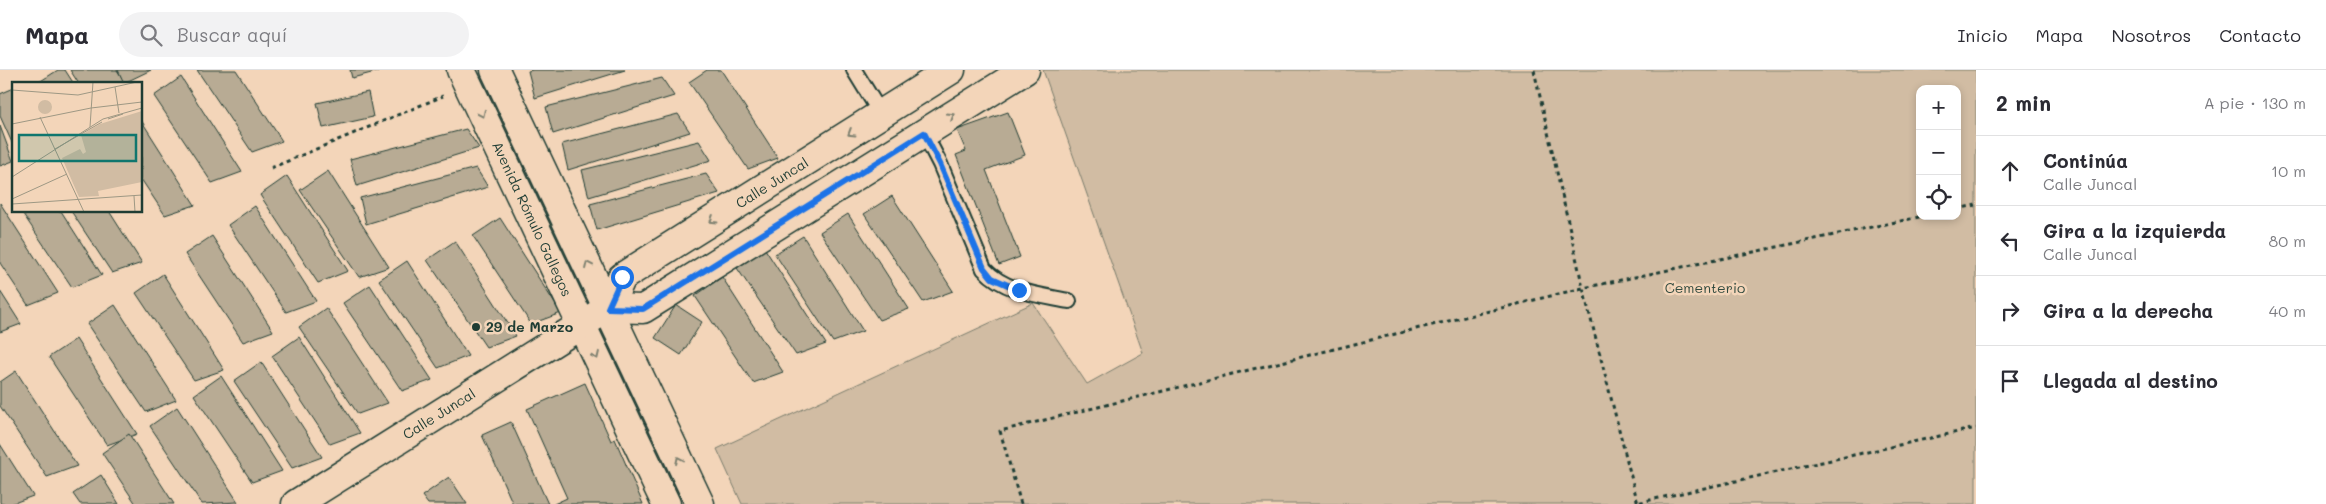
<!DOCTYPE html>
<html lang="es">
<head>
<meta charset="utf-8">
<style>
  body { margin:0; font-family:Mali,sans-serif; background:#f2f2f3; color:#2b2b33 }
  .controls { position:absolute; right:15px; top:15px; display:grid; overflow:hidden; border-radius:10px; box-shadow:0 2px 8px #0003 }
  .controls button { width:45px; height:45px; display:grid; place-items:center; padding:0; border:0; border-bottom:1px solid #e1e1e2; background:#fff; color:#2b2b33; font:25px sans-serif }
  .stop { position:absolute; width:15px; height:15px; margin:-11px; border:4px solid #1a73e8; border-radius:50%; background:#fff }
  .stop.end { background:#1a73e8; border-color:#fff; box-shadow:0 1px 5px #0008 }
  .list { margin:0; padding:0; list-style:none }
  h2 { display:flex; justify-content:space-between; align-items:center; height:65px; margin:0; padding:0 20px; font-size:21px }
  h2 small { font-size:16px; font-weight:400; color:#7c7c81 }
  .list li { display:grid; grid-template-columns:32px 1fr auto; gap:15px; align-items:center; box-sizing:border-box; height:70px; padding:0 20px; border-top:1px solid #e1e1e2 }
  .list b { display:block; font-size:19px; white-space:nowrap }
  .list p { margin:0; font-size:16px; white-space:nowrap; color:#7c7c81 }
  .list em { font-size:16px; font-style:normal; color:#7c7c81 }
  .icon { flex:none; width:28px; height:28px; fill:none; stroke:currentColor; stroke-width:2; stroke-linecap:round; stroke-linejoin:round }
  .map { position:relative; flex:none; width:1976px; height:434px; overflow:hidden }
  header { display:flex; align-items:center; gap:30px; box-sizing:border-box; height:70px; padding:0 25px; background:#fff; border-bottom:1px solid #e1e1e2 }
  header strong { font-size:24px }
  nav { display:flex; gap:28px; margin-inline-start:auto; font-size:18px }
  .search { width:350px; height:45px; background:#f2f2f3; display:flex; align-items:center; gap:12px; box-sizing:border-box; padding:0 18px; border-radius:28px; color:#7c7c81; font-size:19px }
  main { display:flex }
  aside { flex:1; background:#fff }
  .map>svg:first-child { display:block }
</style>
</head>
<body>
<header>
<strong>Mapa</strong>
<div class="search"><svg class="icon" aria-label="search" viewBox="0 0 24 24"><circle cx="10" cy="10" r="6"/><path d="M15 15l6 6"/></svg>Buscar aquí</div>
<nav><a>Inicio</a><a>Mapa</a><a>Nosotros</a><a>Contacto</a></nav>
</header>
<main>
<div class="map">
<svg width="1976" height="434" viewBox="0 0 1976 434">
  <rect width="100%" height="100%" fill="#f3d5b9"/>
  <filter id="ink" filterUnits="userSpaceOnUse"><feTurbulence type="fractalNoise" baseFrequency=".02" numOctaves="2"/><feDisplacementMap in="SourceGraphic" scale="10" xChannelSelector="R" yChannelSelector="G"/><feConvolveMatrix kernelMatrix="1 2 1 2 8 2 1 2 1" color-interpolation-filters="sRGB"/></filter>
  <g filter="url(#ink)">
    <path fill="#d1bca3" stroke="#787c6c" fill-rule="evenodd" d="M1043,0H1976V434H742L717,379L1033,233L1087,314L1143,283ZM1920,19H1957V146H1920Z"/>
    <g fill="#b8ab94" stroke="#1f3d34">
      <polygon points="58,0 65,0 74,14 36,14"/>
      <polygon points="70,0 117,0 126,14 79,14"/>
      <polygon points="118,0 151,0 124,13"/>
      <polygon points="197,0 236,0 282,71 252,82"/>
      <polygon points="350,0 383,0 352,8"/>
      <polygon points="533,0 625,0 535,28 528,1"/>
      <polygon points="707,0 721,0 778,88 748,99 689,12"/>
      <polygon points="181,7 242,102 212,113 154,26"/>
      <polygon points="662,8 674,26 553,64 546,37"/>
      <polygon points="14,18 14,77 0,46 0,24"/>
      <polygon points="368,22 373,47 323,58 317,33"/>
      <polygon points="1008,42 1025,85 986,100 1020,187 999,195 956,85 966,81 957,60"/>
      <polygon points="678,44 690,62 568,100 562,74"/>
      <polygon points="141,50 195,135 165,145 141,109"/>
      <polygon points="0,56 13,91 0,96"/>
      <polygon points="466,59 479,78 357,116 350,89"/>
      <polygon points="699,71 711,90 589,127 582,100"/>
      <polygon points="476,98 488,117 366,154 360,128"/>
      <polygon points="328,101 389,197 359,207 300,120"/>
      <polygon points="706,104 719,123 597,160 590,134"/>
      <polygon points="287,106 348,201 318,213 260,125"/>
      <polygon points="892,126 953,221 923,232 864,144"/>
      <polygon points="0,133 58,223 28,235 0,193"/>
      <polygon points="255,136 316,231 286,242 228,155"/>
      <polygon points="21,141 61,141 102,205 72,217"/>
      <polygon points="71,141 109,141 142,193 112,203"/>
      <polygon points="848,144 909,239 879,250 820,162"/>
      <polygon points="500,148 561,243 531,254 473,166"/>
      <polygon points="212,166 273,261 243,272 185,184"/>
      <polygon points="803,166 863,261 833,272 775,184"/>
      <polygon points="455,171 516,266 486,277 427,190"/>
      <polygon points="765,179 826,274 796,285 737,198"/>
      <polygon points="407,191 468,286 438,298 379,210"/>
      <polygon points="163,204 224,300 194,310 136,223"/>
      <polygon points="722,207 783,302 753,313 695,226"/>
      <polygon points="370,215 432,310 402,321 343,233"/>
      <polygon points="0,221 21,254 0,262"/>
      <polygon points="115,235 176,330 146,342 87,254"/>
      <polygon points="676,235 702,252 681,285 655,268"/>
      <polygon points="326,238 388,333 358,344 299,257"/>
      <polygon points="299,267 360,363 330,374 272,286"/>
      <polygon points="76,269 137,364 107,375 49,287"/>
      <polygon points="261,292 322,387 292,398 234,311"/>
      <polygon points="16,301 77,396 47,407 0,336 0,312"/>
      <polygon points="221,306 282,401 252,412 194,325"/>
      <polygon points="585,313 611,371 615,369 643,434 554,434 567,428 527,339"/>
      <polygon points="177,337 238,432 202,434 150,356"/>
      <polygon points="511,352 548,434 513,434 482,365"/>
      <polygon points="129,364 174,434 136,434 102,383"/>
      <polygon points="0,374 33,426 11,434 1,434 0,432"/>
      <polygon points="101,405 119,434 80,434 73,424"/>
      <polygon points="449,407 467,434 428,434 422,426"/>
    </g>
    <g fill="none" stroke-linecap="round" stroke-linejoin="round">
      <g stroke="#1f3d34" stroke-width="18">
        <g id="service">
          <polyline points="854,0 881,44"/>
          <path d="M924,63L940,94L984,199C1005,222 1039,225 1069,231"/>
        </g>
      </g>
      <g stroke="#1f3d34" stroke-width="31">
        <g id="minor">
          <polyline points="461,0 666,434"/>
          <polyline points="495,0 700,434"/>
          <polyline points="608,238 643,239 1025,0"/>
          <polyline points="296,434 608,238 622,207 951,0"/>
        </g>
      </g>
      <g stroke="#1f3d34" stroke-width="3" stroke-dasharray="4 4" stroke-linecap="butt">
        <polyline points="1534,0 1583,218 1638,434"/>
        <polyline points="271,98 443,26"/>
        <polyline points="1957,139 1976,135"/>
        <polyline points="1021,434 1000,361 1583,218 1924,146"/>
        <polyline points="1632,434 1976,358"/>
      </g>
      <use href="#service" stroke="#f3d5b9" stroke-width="14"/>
      <use href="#minor" stroke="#f3d5b9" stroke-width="28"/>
    </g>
    <defs><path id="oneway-chevron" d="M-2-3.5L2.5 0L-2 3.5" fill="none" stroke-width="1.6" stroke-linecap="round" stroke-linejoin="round" transform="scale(1.25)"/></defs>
    <g stroke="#7e8170">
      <use href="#oneway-chevron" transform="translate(482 44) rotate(65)"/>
      <use href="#oneway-chevron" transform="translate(951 46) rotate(-32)"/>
      <use href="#oneway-chevron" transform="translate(851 63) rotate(148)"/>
      <use href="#oneway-chevron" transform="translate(713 150) rotate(148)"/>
      <use href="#oneway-chevron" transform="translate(588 195) rotate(-115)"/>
      <use href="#oneway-chevron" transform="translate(596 286) rotate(65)"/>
      <use href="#oneway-chevron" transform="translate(679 390) rotate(-115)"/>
    </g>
  </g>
  <g fill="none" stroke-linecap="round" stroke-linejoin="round" filter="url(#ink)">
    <polyline stroke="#1a73e8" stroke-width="6" points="622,207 608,238 643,239 924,63 940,94 984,198 992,208 1019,220"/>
  </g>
  <circle fill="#1f3d34" stroke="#f3d5b9" stroke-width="2" cx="476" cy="257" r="5"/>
  <g text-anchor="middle" stroke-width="5" stroke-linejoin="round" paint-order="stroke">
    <g font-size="14" fill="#1f3d34" stroke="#f3d5b9">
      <text transform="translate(772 113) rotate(-32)" y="5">Calle Juncal</text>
      <text transform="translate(532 149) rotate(65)" y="5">Avenida Rómulo Gallegos</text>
      <text transform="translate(439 344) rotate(-32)" y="5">Calle Juncal</text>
    </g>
    <g font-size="14" fill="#314a3f" stroke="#f3d5b9">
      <text x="1705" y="223">Cementerio</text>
    </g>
    <g font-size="14" font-weight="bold" fill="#1f3d34" stroke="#f3d5b9" text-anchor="start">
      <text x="486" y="262">29 de Marzo</text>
    </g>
  </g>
  <g transform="translate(12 12)">
    <rect width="130" height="130" fill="#f3d5b9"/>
    <path d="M26 25a7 7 0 1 1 14 0a7 7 0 1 1-14 0ZM130,29V100L86,109L87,114L67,115L50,76L68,67L71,72L74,70L69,53L88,42Z" fill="#d1bca3"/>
    <path fill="none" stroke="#9e9884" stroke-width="1" d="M103,5L107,31M0,8L66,13L125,0M28,35L72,130M96,37L111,32M0,42L79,26L130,20M78,45L81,0M43,67L90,40M0,95L91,37L130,26M122,114L123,130M0,117L55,92M0,122L130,113"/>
    <path fill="#0f766e" fill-opacity="0.15" stroke="#0f766e" stroke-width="2.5" d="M7,53H124V79H7Z"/>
    <rect width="130" height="130" fill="none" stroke="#1f3d34" stroke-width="2.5"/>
  </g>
</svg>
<div class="controls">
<button>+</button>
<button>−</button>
<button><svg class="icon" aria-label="locate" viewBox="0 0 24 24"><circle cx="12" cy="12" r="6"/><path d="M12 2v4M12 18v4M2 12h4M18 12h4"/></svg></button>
</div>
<div class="stop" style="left:622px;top:207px"></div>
<div class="stop end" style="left:1019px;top:220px"></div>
</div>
<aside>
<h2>2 min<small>A pie · 130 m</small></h2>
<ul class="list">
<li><svg class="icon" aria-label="ahead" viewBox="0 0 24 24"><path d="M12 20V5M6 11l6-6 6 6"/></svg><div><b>Continúa</b><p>Calle Juncal</p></div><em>10 m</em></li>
<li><svg class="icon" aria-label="left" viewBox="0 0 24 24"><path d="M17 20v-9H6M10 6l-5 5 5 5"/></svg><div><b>Gira a la izquierda</b><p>Calle Juncal</p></div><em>80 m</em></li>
<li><svg class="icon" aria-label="right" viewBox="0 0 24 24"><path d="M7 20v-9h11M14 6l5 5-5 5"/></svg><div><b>Gira a la derecha</b></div><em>40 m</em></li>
<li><svg class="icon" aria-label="arrive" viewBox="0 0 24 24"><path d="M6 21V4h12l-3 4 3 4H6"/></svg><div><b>Llegada al destino</b></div></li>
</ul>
</aside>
</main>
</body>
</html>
